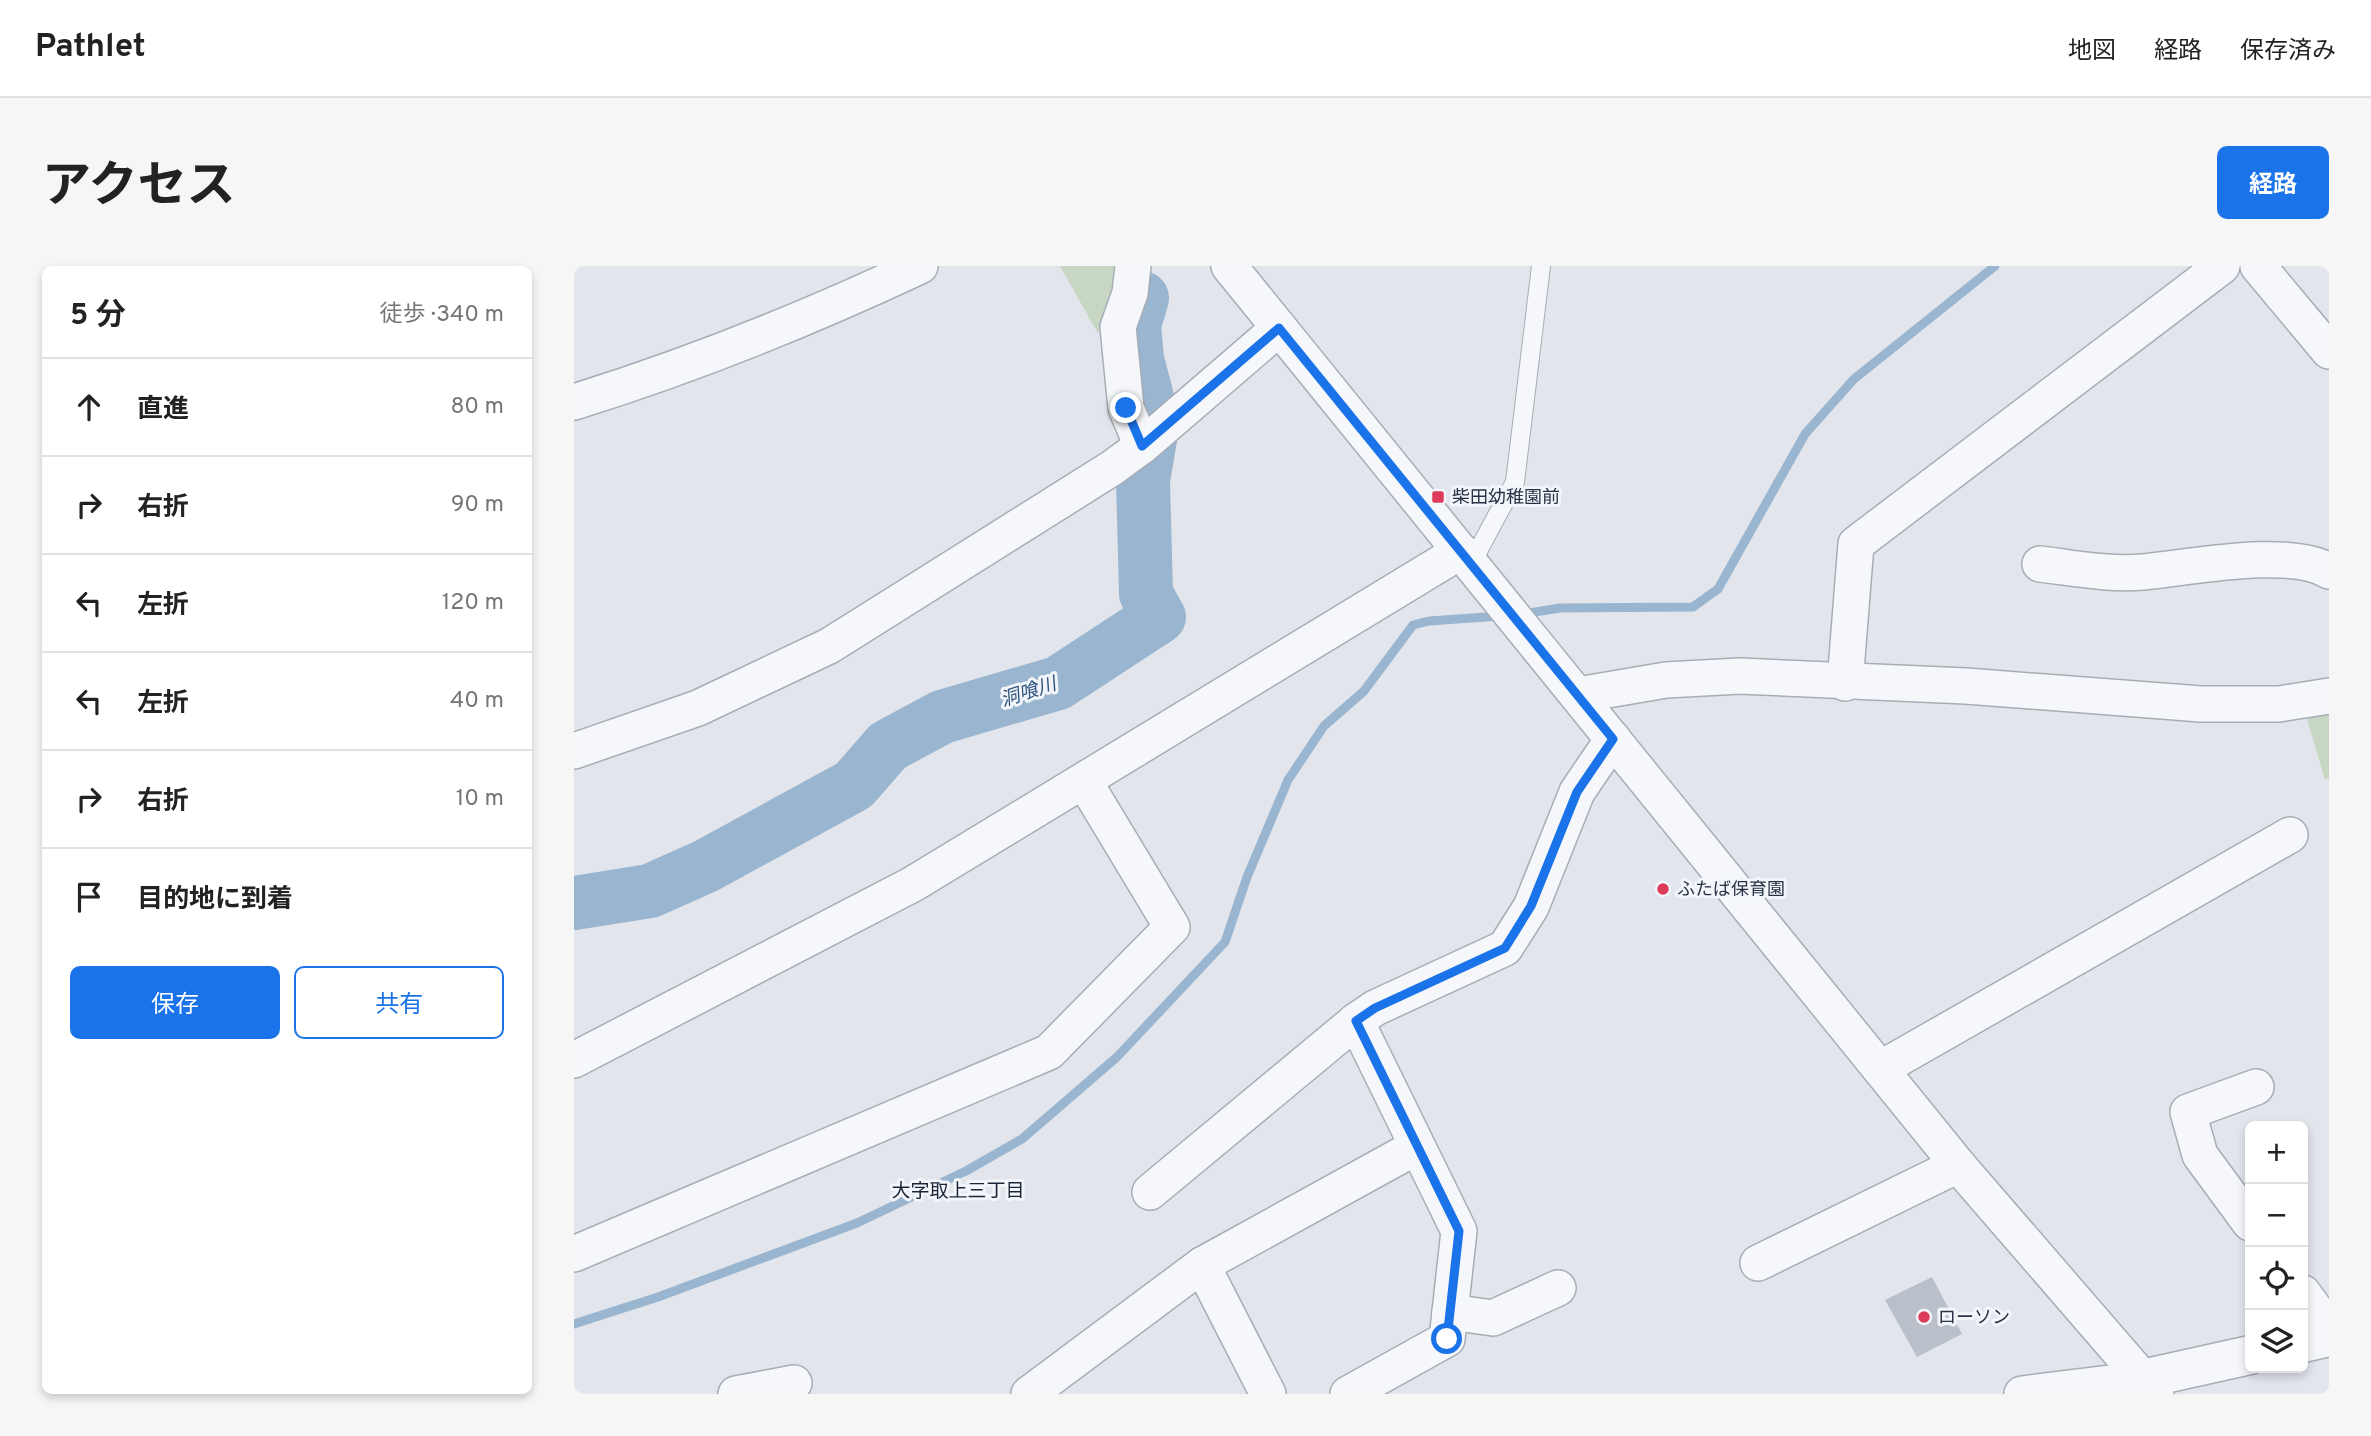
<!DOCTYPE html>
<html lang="ja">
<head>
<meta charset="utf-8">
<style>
  body { margin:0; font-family:Overpass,"Noto Sans JP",sans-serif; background:#f6f6f6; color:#222 }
  .controls { position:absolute; right:21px; bottom:21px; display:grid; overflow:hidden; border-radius:10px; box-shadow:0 4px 10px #0003 }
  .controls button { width:63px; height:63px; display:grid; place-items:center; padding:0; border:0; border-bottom:2px solid #e0e0e0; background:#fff; color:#222; font:35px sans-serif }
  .stop { position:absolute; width:21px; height:21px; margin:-16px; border:5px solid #1a73e8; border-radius:50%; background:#fff }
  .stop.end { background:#1a73e8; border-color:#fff; box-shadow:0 2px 7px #0008 }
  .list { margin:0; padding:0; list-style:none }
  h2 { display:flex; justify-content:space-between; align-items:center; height:91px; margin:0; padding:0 28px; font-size:30px }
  h2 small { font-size:23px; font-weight:400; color:#767676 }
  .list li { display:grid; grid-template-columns:46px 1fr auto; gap:21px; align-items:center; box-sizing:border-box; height:98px; padding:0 28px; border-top:2px solid #e0e0e0 }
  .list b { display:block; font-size:26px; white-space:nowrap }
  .list em { font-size:23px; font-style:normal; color:#767676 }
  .actions { display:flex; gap:14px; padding:21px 28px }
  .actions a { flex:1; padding:16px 0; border:2px solid #1a73e8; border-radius:10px; text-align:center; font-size:24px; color:#1a73e8 }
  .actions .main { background:#1a73e8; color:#fff }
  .icon { flex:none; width:38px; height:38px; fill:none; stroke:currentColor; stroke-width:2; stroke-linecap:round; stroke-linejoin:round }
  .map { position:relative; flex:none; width:1755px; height:1128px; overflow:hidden; border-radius:10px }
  header { display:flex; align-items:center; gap:42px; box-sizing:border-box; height:98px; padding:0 35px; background:#fff; border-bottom:2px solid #e0e0e0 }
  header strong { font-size:33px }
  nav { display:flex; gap:38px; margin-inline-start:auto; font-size:24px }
  .intro { display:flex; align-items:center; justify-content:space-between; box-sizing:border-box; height:168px; padding:0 42px }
  h1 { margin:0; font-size:49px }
  .button { padding:18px 32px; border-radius:10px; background:#1a73e8; color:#fff; font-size:24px; font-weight:700 }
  main { display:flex; gap:42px; padding:0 42px }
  aside { flex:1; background:#fff; border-radius:10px; box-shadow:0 4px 10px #0003 }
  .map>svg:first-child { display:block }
</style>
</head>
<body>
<header>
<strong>Pathlet</strong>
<nav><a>地図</a><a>経路</a><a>保存済み</a></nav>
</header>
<div class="intro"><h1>アクセス</h1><a class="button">経路</a></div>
<main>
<aside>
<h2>5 分<small>徒歩 · 340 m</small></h2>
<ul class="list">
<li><svg class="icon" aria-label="ahead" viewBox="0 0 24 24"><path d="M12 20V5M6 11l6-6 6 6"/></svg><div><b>直進</b></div><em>80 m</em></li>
<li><svg class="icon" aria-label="right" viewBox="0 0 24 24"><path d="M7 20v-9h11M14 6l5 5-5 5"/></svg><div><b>右折</b></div><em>90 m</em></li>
<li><svg class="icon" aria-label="left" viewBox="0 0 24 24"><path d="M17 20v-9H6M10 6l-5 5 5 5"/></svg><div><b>左折</b></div><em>120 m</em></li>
<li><svg class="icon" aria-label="left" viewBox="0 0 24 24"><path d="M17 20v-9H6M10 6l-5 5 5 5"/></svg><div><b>左折</b></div><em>40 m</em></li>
<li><svg class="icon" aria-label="right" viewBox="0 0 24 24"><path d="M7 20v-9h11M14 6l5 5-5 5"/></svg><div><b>右折</b></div><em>10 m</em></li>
<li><svg class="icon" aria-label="arrive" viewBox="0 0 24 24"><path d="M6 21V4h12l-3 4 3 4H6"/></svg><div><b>目的地に到着</b></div></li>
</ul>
<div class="actions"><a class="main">保存</a><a>共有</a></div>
</aside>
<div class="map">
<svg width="1755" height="1128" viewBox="0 0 1755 1128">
  <rect width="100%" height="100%" fill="#e2e6ec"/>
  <g fill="#c8d7c3">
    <polygon points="486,0 550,0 534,60 523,66"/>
    <polygon points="1755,448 1755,512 1751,514 1732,450"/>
  </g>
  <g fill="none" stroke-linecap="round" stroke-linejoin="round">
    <g stroke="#9ab5cf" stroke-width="9">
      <polyline points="948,348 986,342 1119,341 1144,323 1231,168 1280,113 1421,0"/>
      <polyline points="0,1058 84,1031 283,957 392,905 448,873 543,791 651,676 673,611 714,514 750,460 790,425 839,359 855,355 927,350"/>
    </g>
    <polyline stroke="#9ab5cf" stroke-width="54" points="0,637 76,625 132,600 280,519 314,480 368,451 484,417 585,351 572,328 569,215 579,155 563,93 560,59 568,32"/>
  </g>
  <polygon fill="#b9c0ca" points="1358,1011 1388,1068 1343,1091 1311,1034"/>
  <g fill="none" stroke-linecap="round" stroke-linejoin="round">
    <g stroke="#a6adb7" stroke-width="20">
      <polyline id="service" points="897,298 941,216 967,0"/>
    </g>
    <g stroke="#a6adb7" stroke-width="38">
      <g id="minor">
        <polyline points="559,0 556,27 544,61 552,142 568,180"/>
        <polyline points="655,0 1384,899 1582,1128"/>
        <polyline points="1684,0 1755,85"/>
        <path d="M0,136C119,99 233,53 346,0"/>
        <path d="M1466,298C1500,302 1535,309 1569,306C1614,302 1716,281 1755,305"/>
        <polyline points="1271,417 1282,278 1648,0"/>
        <polyline points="1004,429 1092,414 1166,410 1392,420 1627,438 1705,438 1755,430"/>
        <polyline points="0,485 124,442 255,380 538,202 568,180 705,62"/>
        <polyline points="0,794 339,618 887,285"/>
        <polyline points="1306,803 1716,569"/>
        <polyline points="576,926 782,755"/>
        <polyline points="1676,957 1626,889 1614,846 1682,821"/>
        <polyline points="0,988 475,786 598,661 510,515"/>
        <polyline points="1184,997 1384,899"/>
        <polyline points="628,999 694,1128"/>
        <polyline points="1729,1027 1755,1063"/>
        <polyline points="876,1046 919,1052 984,1022"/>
        <polyline points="162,1128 220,1117"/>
        <polyline points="455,1128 628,999 842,881"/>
        <polyline points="774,1128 873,1073 885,965 782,755 801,742 931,682 957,641 1003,526 1039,473"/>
        <polyline points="1448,1128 1568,1113"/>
      </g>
    </g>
    <g stroke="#a6adb7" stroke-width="41">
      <g id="tertiary">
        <polyline points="1729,1077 1755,1071"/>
        <polyline points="1568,1113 1676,1089"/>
      </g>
    </g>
    <use href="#service" stroke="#f6f7fa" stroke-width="18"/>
    <use href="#minor" stroke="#f6f7fa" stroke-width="35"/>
    <use href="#tertiary" stroke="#f6f7fa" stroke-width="38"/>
  </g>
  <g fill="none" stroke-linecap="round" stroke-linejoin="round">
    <polyline stroke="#1a73e8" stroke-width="9" points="552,142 568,180 705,62 1039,473 1003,526 957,640 931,682 801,742 782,755 885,965 873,1073"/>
  </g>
  <g fill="#dc3c59" stroke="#f2f5f9" stroke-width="2.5">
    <rect x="857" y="224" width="14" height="14" rx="3.5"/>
    <circle cx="1089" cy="623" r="7"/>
    <circle cx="1350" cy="1051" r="7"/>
  </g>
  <g text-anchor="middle" stroke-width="6" stroke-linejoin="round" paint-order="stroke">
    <g font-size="18" fill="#283446" stroke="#f2f5f9" text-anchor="start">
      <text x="878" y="237">柴田幼稚園前</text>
      <text x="1103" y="629">ふたば保育園</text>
      <text x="1364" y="1057">ローソン</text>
    </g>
    <g font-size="19" font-style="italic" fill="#2e547f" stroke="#f2f5f9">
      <text transform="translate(454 425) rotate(-18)" y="7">洞喰川</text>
    </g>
    <g font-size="19" fill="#1a2537" stroke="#f2f5f9">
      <text x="384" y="931">大字取上三丁目</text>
    </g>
  </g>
</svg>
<div class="controls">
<button>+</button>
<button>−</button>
<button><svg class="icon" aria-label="locate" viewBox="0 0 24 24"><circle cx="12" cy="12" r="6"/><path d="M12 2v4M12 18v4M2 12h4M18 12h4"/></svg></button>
<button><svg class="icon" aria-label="layers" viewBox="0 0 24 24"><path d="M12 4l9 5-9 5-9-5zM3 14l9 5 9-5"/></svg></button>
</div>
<div class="stop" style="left:873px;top:1073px"></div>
<div class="stop end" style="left:552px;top:142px"></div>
</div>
</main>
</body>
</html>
